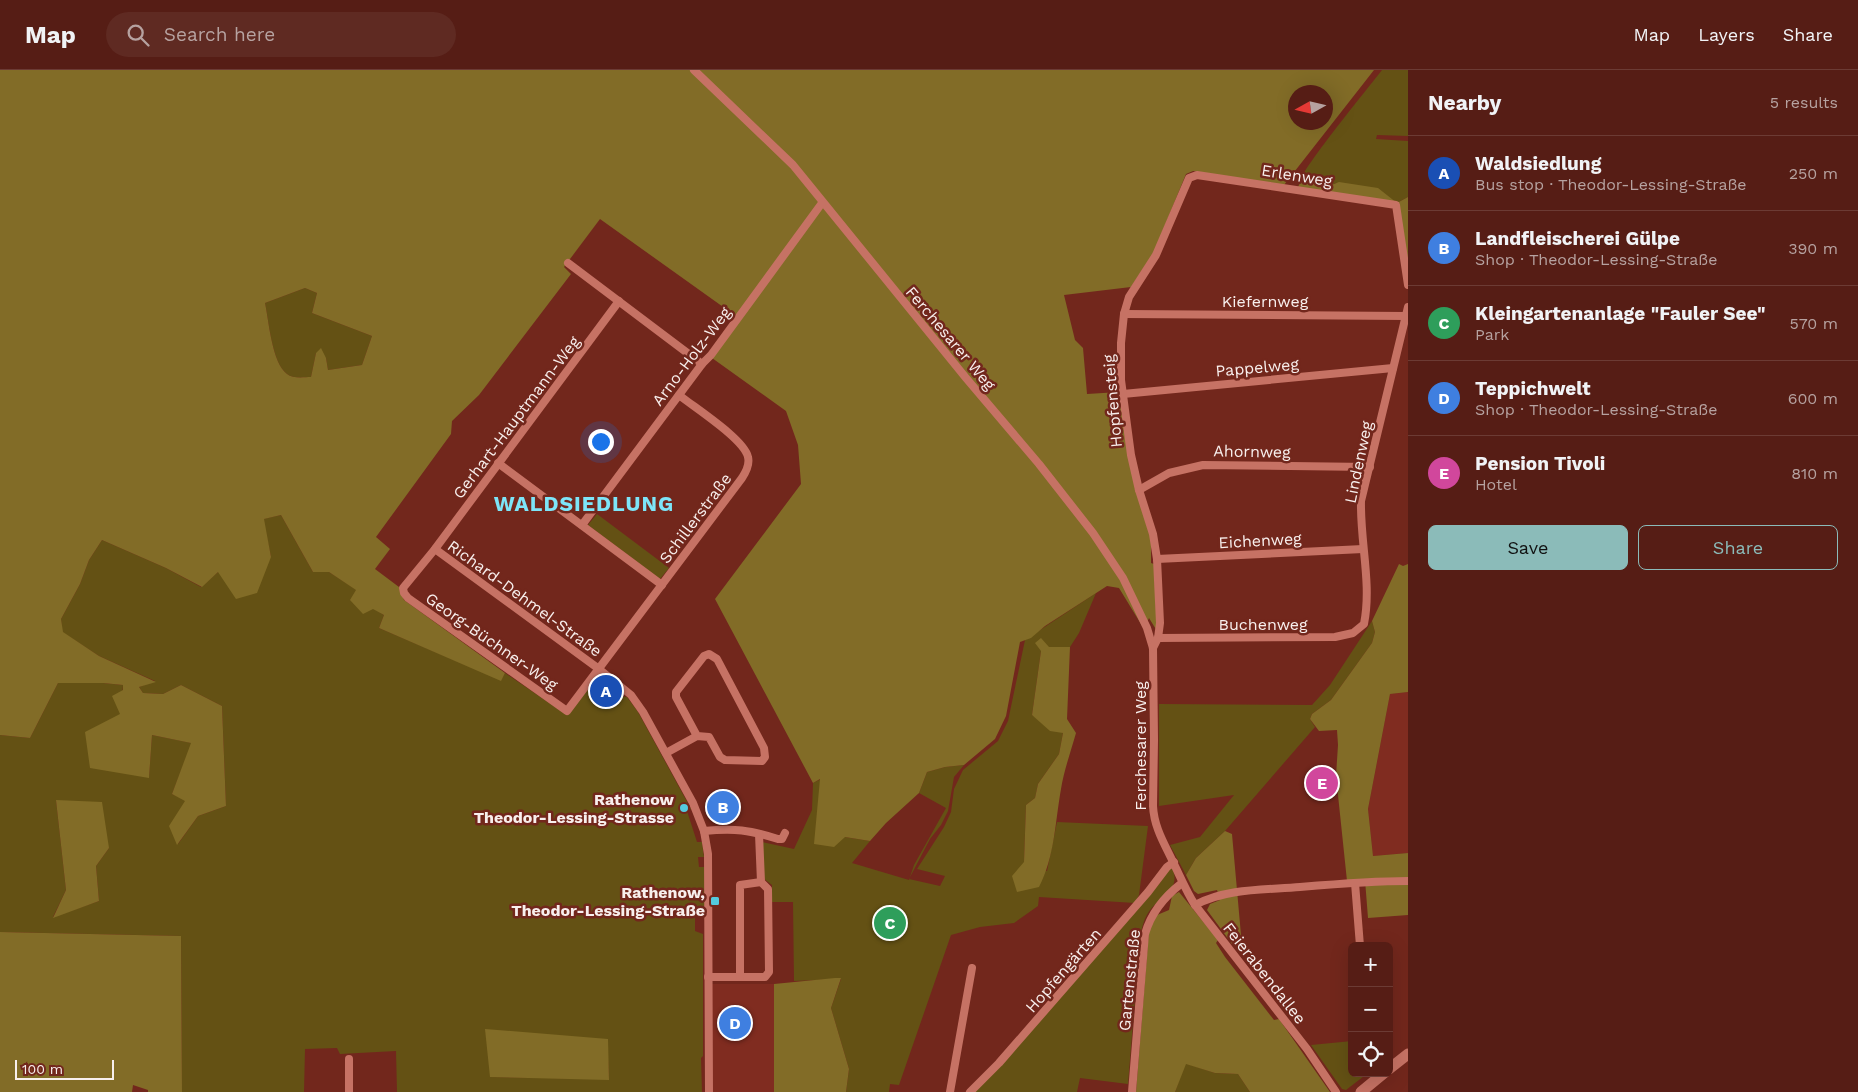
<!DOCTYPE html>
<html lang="en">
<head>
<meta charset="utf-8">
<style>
  body { margin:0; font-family:"Work Sans",sans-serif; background:#5f2a22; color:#f1f3f6 }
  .controls { position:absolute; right:15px; bottom:15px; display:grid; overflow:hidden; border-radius:8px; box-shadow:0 5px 20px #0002 }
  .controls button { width:45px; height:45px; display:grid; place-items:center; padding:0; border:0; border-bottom:1px solid #6c3b34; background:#561d15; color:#f1f3f6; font:25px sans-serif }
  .compass { position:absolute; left:1288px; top:15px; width:45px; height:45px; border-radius:50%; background:#561d15; box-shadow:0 5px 20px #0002; rotate:262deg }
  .scale { position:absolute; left:15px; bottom:12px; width:99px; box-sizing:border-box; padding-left:5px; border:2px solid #f8efed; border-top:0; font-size:14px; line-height:18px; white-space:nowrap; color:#f8efed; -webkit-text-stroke:4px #72271c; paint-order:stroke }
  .you { position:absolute; left:600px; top:371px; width:18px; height:18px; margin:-12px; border:4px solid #fff; border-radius:50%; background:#1a73e8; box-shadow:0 0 0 8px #1a73e833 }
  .badge { display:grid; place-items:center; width:32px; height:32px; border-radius:50%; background:#8bbbb9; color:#fff; font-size:16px; font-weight:700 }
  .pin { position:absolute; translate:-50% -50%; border:2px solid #fff; box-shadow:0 1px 5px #0006 }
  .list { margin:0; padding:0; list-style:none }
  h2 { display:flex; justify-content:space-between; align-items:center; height:65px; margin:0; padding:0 20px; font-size:21px }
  h2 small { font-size:16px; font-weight:400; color:#b6a2a0 }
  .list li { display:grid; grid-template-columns:32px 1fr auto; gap:15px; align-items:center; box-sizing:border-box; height:75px; padding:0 20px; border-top:1px solid #6c3b34 }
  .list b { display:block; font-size:19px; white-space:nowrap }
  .list p { margin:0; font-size:16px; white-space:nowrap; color:#b6a2a0 }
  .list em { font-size:16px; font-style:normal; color:#b6a2a0 }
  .actions { display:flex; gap:10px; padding:15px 20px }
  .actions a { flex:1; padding:11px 0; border:1px solid #8bbbb9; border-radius:8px; text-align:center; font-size:18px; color:#8bbbb9 }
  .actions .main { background:#8bbbb9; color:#111 }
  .icon { flex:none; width:28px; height:28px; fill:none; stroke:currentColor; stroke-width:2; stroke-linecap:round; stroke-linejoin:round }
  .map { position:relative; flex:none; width:1408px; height:1022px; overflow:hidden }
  header { display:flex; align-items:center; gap:30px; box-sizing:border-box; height:70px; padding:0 25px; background:#561d15; border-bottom:1px solid #6c3b34 }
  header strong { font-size:24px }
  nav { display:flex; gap:28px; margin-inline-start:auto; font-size:18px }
  .search { width:350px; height:45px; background:#5f2a22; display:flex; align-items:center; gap:12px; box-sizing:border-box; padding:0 18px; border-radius:28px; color:#b6a2a0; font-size:19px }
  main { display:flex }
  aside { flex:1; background:#561d15 }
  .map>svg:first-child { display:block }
</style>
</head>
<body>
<header>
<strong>Map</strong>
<div class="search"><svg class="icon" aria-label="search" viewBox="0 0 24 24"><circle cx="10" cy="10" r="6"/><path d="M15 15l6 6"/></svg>Search here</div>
<nav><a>Map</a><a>Layers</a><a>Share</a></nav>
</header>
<main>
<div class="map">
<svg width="1408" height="1022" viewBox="0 0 1408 1022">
  <rect width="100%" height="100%" fill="#72271c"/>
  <g fill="#802c20">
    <polygon points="1408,622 1408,783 1373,786 1368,739 1390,624"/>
    <polygon points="712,914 774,914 774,1022 713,1022"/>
  </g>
  <g fill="#645114" fill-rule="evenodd">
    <path d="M1382,0H1408V66L1377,65L1376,69L1408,71V127L1397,133L1336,113L1329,116H1325L1322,110L1298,114V116C1297,104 1370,16 1382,0Z"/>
    <path d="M305,218L317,223L312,243L372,266L362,295L328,300L326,288L316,283L311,307C304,307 293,309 287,304C272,293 269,252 265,233Z"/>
    <polygon points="597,444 669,498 660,509 588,455"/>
    <path d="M281,445L313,502H329L357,520L373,538L384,545L379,558L501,610L505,603L564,643L589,618L604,624L627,627L638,642L691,739L687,741L697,772H702L704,787H698L699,797H704L705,836L695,837V861L703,864V986L701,988L702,1022H397L396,981L340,984L337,978L305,979L304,1022H182L181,866L0,862V665L30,668L58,613H103L123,615L121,644L149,707L152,665L192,673L172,724L186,730L178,774L198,746L226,736L222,636L181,615L163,624L143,623L139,617L155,611L99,586L62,562L61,549L80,514L89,490L102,470L166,498L201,517L218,502L271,487L263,449ZM56,730L109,778L96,796L99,831L53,847L66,820ZM607,969L609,1009L490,1007Z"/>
    <polygon points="1096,523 1079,563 1070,577 1049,577 1041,581 1032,645 1063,663 1059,684 1038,714 1035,728 1026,735 1024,792 1047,801 1057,752 1148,756 1139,825 1135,833 1039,827 1038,836 1014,853 980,857 951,865 899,1015 890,1014 889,1022 846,1022 849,999 831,938 841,909 794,911 793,832 772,832 772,815 763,808 762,772 794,779 812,740 813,713 821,709 845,767 870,771 852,793 909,810 914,795 946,738 919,723 927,702 945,697 964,695 954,707 948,741 941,755 930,769 909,809 940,816 945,806 917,799 944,757 951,742 954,719 963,700 998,671 1008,651 1025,570"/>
    <polygon points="1372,551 1375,562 1372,573 1331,630 1312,644 1310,649 1315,657 1225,761 1196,788 1186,805 1170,775 1200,767 1234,725 1159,736 1159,634 1312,635 1330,615"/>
    <path d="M1172,797C1182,821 1160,825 1148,843C1144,849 1142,858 1140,866L1128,1014L1080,1008L1077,1022H972L1000,995L1160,813L1169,798Z"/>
    <polygon points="1352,971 1352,1003 1368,1003 1346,1020 1342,1019 1311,975"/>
    <polygon points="1185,993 1215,1003 1238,1004 1250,1022 1175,1022"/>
  </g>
  <g fill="#826c27" fill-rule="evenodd">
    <path d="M0,0H1374L1284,115L1193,101L1186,104L1154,182L1131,217L1064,225L1075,270L1083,278L1087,324L1119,322L1151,465V493L1154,494L1157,561L1149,548L1144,559L1119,518L1107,516L1045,556L1031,568L1020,572L1006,646L995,669L964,695L945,697L927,702L919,723L886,753L870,771L845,767L834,777L814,774L820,709L813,713L715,529L801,414L798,375L786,341L712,288L740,249L600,149L564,197L571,204L479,325L452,351L451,364L376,467L390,479L375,499L399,517L404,530L505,603L501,611L379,558L384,545L373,539L363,544L350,530L356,520L329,502H313L281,445L264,449L271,487L257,523L236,529L218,502L202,517L166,498L102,470L89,490L80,514L61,549L63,562L99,586L156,612L139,617L143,623L163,624L181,615L222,636L226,736L198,746L177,775L169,756L185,731L172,724L191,673L152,665L149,708L90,698L85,662L120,644L112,626L123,620V615L103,613H58L30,668L0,665ZM1296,22H1326V52H1296ZM305,218L317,223L312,243L372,266L362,295L328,300L326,288L321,278L316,283L311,307C304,307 293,309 287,304C272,293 269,252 265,233Z"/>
    <polygon points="1310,108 1321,109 1325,116 1329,116 1339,112 1378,118 1397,133 1408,127 1408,202 1399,139 1298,117 1300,113"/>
    <polygon points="1399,494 1403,496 1408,494 1408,622 1390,624 1368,739 1373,786 1408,783 1408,845 1368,848 1365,810 1347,811 1336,706 1338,675 1337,660 1319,661 1310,649 1312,644 1331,630 1372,573 1375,562 1372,551"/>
    <path d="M1041,568L1049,577H1070L1067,649L1076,663C1071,681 1064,700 1061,719C1055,752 1055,786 1039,817L1017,822L1012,806L1024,792L1026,735L1035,728L1038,714L1059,684L1063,663L1050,661L1032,645L1041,581L1035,573Z"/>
    <polygon points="56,730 102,732 109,778 96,796 99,831 53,848 66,820"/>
    <polygon points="1225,761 1232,764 1241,865 1232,874 1207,840 1210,834 1220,830 1217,820 1198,824 1194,821 1186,805 1196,788"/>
    <polygon points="1179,822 1218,870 1216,873 1225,887 1274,950 1279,949 1330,1022 1250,1022 1238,1004 1215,1003 1186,994 1175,1022 1136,1022 1149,860 1157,845 1169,840 1172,826"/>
    <polygon points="0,862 181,866 182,1022 148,1022 148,1020 133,1015 132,1022 0,1022"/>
    <polygon points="835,908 841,908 831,938 849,999 846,1022 774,1022 774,914"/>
    <polygon points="485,959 608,969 609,1010 490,1007"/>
  </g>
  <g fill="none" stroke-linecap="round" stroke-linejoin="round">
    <g stroke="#c67264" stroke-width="8">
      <path d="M694,0L793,95L966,308L1039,394L1093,463L1123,508L1147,558L1153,578L1154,670L1153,736C1154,757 1164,773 1173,792C1180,806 1186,821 1195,835L1307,979L1336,1022"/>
      <polyline points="568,193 702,294"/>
      <path d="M619,231L435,479L403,518L404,523L408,528L567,641L742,408C746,402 750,395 748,387C744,369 695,338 679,325"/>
      <polyline points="1124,244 1406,246"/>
      <polyline points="1123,324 1393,298"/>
      <polyline points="498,393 662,515"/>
      <polyline points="1139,420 1169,403 1203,395 1370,397"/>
      <polyline points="582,455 702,294 711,285 822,133"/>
      <polyline points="435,479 599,599 631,625 643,642 693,733 704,761 708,784 709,1022"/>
      <polyline points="1157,489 1363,479"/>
      <path d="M1158,568L1335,567L1353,563L1364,554C1372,514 1360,472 1361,431L1408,237"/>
      <polyline points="1153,578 1158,568 1160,553 1157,489 1153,464 1139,420 1131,385 1121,310 1121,273 1124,244 1129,227 1156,185 1189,108 1197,105 1396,135 1408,215"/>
      <polyline points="666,683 697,666 709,667 720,687 725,690 762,691 765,687 764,678 717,589 709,584 704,586 676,622 676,627 697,666"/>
      <path d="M704,761C735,758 749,760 778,769H782L785,763"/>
      <polyline points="1355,813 1360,876"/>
      <path d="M1195,835C1227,818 1265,820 1300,817C1336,814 1372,811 1408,811"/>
      <polyline points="708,907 765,907 769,902 768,819 761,812 759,764"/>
      <polyline points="740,907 740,815 761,812"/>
      <polyline points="349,989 349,1022"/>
      <polyline points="950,1022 972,898"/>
      <polyline points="970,1022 999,993 1148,822 1167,797 1174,792"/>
      <path d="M1132,1022L1145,864C1151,843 1165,826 1182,813"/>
    </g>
    <g stroke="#c67264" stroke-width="11">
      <polyline points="1389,999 1408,984"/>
      <polyline points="1361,1022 1384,1003"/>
    </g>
  </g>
  <g fill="#54cade" stroke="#72271c" stroke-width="2">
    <circle cx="684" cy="738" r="5"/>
    <rect x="710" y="826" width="10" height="10" rx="2.5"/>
  </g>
  <g text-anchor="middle" stroke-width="5" stroke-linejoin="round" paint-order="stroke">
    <g font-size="16" fill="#f8efed" stroke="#72271c">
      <text transform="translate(1297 105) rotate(9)" y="6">Erlenweg</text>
      <text x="1265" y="237">Kiefernweg</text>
      <text transform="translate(951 268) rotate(50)" y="6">Ferchesarer Weg</text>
      <text transform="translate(691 286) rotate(-53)" y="6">Arno-Holz-Weg</text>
      <text transform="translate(1257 297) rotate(-5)" y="6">Pappelweg</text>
      <text transform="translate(1112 331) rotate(-95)" y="6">Hopfensteig</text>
      <text transform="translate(516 347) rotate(-53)" y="6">Gerhart-Hauptmann-Weg</text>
      <text transform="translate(1252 381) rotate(1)" y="6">Ahornweg</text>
      <text transform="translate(1358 392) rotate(-78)" y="6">Lindenweg</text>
      <text transform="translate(695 448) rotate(-53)" y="6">Schillerstraße</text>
      <text transform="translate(1260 470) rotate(-3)" y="6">Eichenweg</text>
      <text transform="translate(525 528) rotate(36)" y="6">Richard-Dehmel-Straße</text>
      <text x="1263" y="560">Buchenweg</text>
      <text transform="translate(492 571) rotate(35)" y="6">Georg-Büchner-Weg</text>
      <text transform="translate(1140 676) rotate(-90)" y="6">Ferchesarer Weg</text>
      <text transform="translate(1063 900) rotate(-49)" y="6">Hopfengärten</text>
      <text transform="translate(1265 903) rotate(52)" y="6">Feierabendallee</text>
      <text transform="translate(1129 910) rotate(-84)" y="6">Gartenstraße</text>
    </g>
    <g font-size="16" font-weight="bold" fill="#f8efed" stroke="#72271c" text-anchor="end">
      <text x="674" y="735">Rathenow<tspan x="674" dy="18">Theodor-Lessing-Strasse</tspan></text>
      <text x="705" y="828">Rathenow,<tspan x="705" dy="18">Theodor-Lessing-Straße</tspan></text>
    </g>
    <g font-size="21" font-weight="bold" letter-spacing="1" fill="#7de5f8" stroke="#72271c">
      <text x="584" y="441">WALDSIEDLUNG</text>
    </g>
  </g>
</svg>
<div class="controls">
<button>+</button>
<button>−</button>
<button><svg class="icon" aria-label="locate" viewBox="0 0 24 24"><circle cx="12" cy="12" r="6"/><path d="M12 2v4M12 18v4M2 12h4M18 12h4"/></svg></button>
</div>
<svg class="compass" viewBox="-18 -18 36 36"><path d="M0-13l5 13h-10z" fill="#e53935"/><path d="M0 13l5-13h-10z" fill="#b6a2a0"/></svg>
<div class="scale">100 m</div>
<div class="you"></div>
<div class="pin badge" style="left:606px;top:621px;background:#1a4fb4">A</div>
<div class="pin badge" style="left:723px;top:737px;background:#3f7fe0">B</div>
<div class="pin badge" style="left:890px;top:853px;background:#2e9e5b">C</div>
<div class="pin badge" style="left:735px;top:953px;background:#3f7fe0">D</div>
<div class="pin badge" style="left:1322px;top:713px;background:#d1479c">E</div>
</div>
<aside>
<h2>Nearby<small>5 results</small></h2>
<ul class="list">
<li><span class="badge" style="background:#1a4fb4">A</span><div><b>Waldsiedlung</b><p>Bus stop · Theodor-Lessing-Straße</p></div><em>250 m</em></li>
<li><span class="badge" style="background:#3f7fe0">B</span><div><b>Landfleischerei Gülpe</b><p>Shop · Theodor-Lessing-Straße</p></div><em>390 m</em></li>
<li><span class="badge" style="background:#2e9e5b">C</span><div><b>Kleingartenanlage &quot;Fauler See&quot;</b><p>Park</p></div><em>570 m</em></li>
<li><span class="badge" style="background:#3f7fe0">D</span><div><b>Teppichwelt</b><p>Shop · Theodor-Lessing-Straße</p></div><em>600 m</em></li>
<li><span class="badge" style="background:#d1479c">E</span><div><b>Pension Tivoli</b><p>Hotel</p></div><em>810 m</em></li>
</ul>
<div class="actions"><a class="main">Save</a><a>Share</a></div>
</aside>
</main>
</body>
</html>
